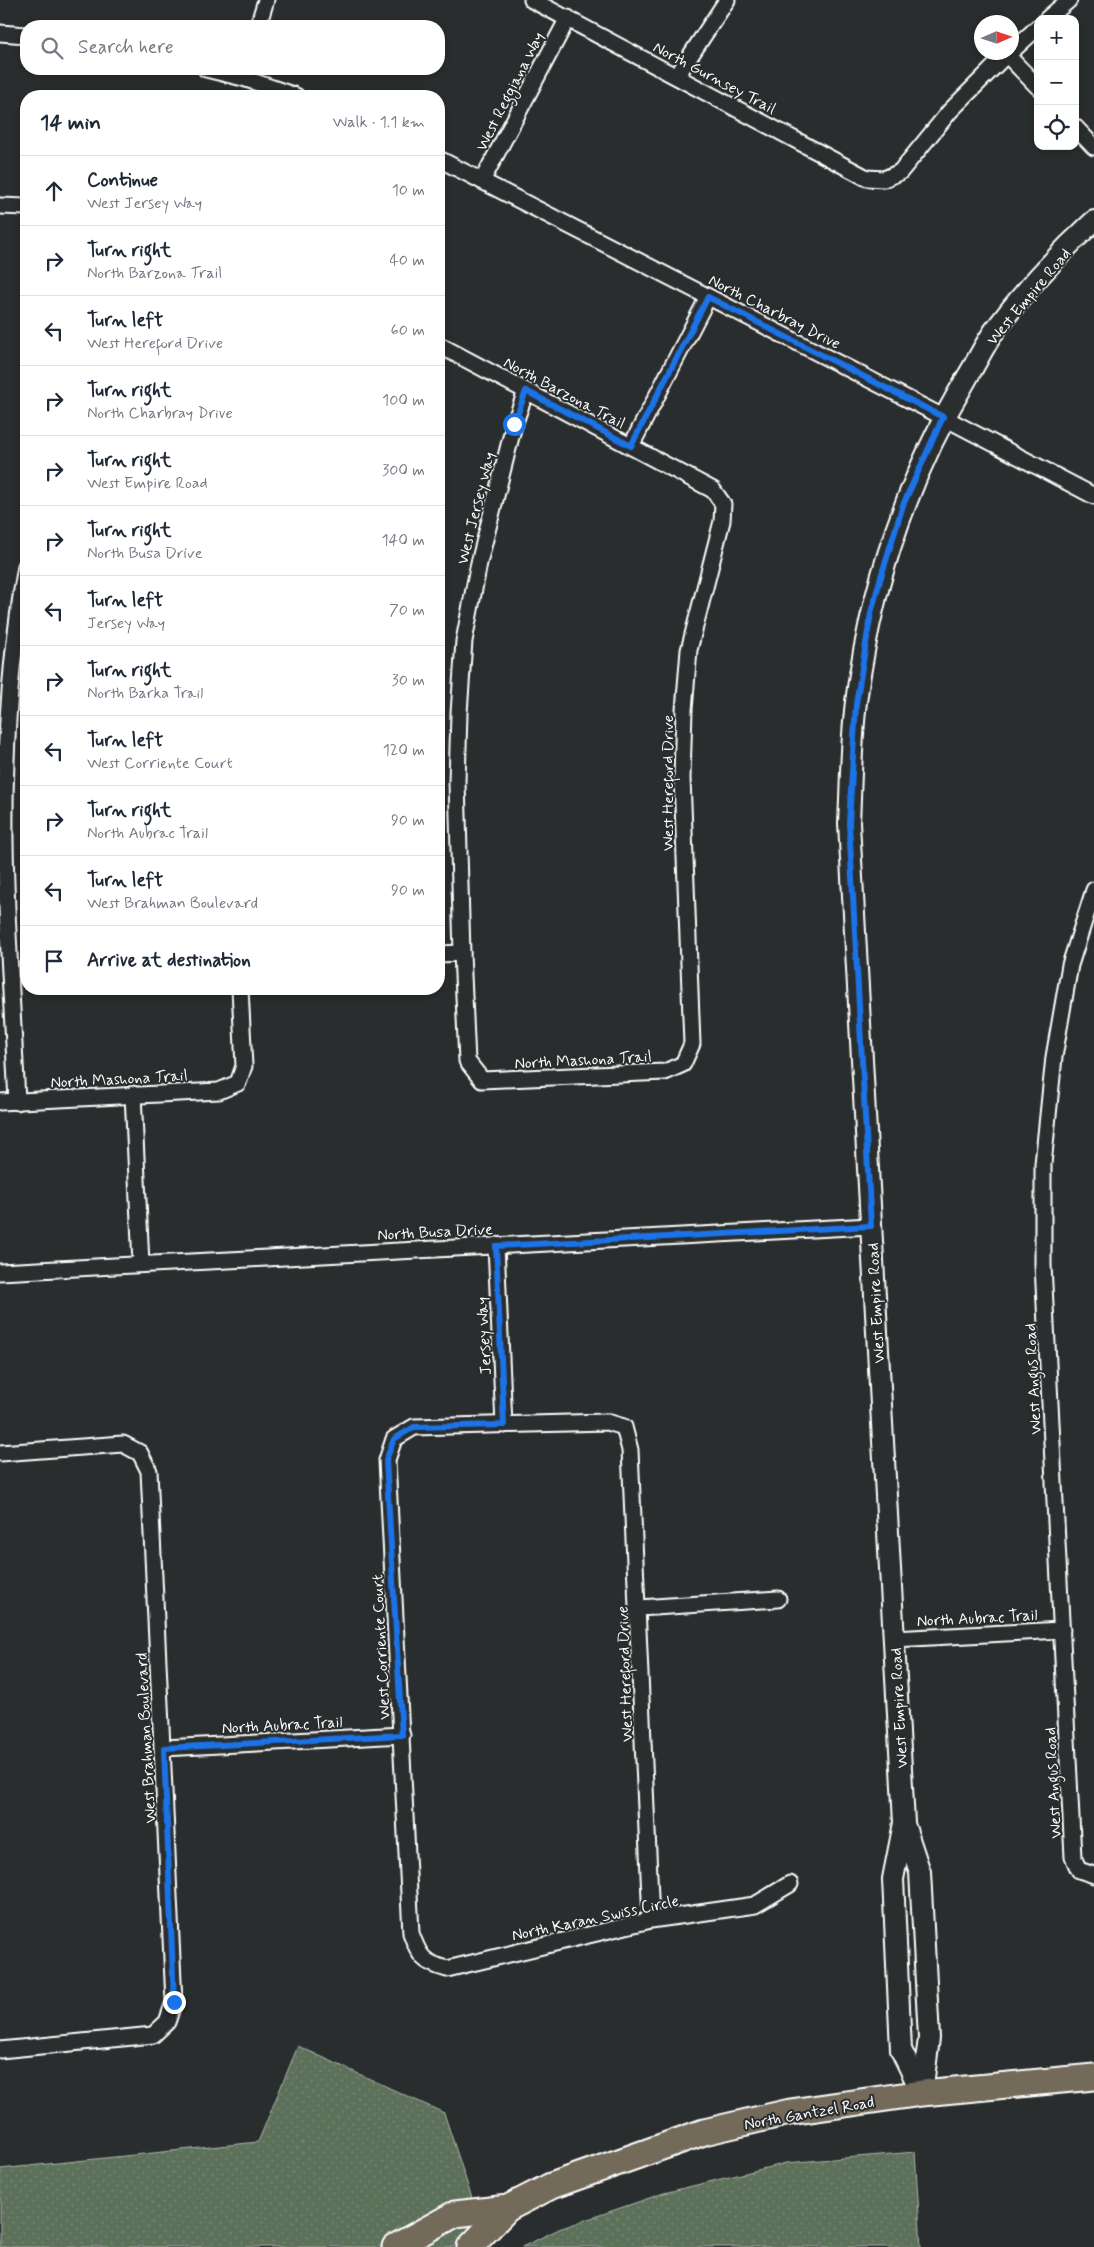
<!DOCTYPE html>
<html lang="en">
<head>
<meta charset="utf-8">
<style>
  body { margin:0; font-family:Mynerve,sans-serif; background:#f6f6f7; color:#1f2937 }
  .controls { position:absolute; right:15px; top:15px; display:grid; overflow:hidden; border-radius:10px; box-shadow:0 2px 8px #0003 }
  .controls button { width:45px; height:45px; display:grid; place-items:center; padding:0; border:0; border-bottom:1px solid #e0e1e3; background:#fff; color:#1f2937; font:25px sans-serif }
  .compass { position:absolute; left:974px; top:15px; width:45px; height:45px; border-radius:50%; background:#fff; box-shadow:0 2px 8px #0003; rotate:87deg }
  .stop { position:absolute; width:15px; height:15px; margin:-11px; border:4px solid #1a73e8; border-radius:50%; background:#fff }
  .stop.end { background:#1a73e8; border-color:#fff; box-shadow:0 1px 5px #0008 }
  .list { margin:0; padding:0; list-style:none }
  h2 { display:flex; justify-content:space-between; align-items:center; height:65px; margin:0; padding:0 20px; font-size:21px }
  h2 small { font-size:16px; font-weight:400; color:#747a83 }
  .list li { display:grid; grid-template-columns:32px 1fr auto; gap:15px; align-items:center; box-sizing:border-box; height:70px; padding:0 20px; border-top:1px solid #e0e1e3 }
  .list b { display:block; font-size:19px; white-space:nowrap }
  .list p { margin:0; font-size:16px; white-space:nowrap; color:#747a83 }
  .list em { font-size:16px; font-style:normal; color:#747a83 }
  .icon { flex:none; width:28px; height:28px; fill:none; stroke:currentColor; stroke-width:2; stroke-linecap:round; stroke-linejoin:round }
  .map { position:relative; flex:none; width:1094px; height:2247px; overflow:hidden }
  .search { position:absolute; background:#fff; box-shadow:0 2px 8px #0003; left:20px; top:20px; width:425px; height:55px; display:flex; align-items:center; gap:12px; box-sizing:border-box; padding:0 18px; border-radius:20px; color:#747a83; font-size:19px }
  .panel { position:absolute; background:#fff; box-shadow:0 2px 8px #0003; left:20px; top:90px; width:425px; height:905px; border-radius:20px }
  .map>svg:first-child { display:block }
</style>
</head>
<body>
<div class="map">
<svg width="1094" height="2247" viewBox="0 0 1094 2247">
  <defs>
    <pattern id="grass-dots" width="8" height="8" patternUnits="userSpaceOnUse" patternTransform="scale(1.25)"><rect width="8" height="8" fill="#5c705a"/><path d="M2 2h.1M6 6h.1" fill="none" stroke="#748573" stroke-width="1.8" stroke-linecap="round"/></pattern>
  </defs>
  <rect width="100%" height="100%" fill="#2a2d2e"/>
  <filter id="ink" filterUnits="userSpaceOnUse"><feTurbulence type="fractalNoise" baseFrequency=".02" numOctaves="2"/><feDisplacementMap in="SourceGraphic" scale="10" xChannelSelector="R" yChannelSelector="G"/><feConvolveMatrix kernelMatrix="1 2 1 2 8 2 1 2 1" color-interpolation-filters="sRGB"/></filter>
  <g filter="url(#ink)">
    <g fill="url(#grass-dots)" stroke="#aeb8ac">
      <polygon points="298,2046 444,2113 488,2247 0,2247 0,2169 258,2142"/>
      <polygon points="915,2152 921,2247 522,2247 559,2229 664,2193 786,2163"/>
    </g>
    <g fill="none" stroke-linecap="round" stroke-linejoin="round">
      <g stroke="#fff" stroke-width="19">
        <g id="minor">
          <polyline points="532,0 867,178 884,179 900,172 950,111 1009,52"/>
          <polyline points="1047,19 1069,0"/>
          <polyline points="258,26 266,0"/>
          <polyline points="0,33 26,35"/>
          <polyline points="1012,51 1038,27"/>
          <polyline points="1007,55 1038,87"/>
          <polyline points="206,69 243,78 296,96"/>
          <polyline points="677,76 727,0"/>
          <polyline points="1075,127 1094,147"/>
          <polyline points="439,159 943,417 1094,496"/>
          <polyline points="482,181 568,18"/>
          <polyline points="0,206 26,207"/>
          <polyline points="439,345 713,490 723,504 722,521 689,650 684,710 682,778 692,1044 683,1064 665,1072 482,1080 467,1061 462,953 457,782 459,713 464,641 479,563 514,425 526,391"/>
          <polyline points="631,446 708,297"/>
          <polyline points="1094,890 1070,965 1054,1057 1043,1164 1043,1265 1073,1857 1079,1870 1094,1875"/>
          <polyline points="439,954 462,953"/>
          <polyline points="133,1094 141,1264"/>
          <polyline points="0,1102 219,1091 238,1083 244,1066 240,989"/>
          <path d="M17,1102C13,1015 6,928 5,841C4,748 10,656 26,566"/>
          <polyline points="496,1245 504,1425"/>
          <polyline points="0,1272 871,1226"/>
          <polyline points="0,1453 123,1444 140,1453 149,1471 174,2002 167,2022 153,2035 0,2050"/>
          <polyline points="639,1608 778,1599"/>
          <polyline points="894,1639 1062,1630"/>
          <polyline points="164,1748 402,1735"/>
          <path d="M651,1920L630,1450L624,1427L607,1422L414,1427L394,1439L387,1460L411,1933C419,1956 423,1963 447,1969L651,1920L755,1905L790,1884"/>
        </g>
      </g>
      <g stroke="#fff" stroke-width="24">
        <g id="tertiary">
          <polyline points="904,1824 920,1872 929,2038 922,2093"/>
          <path d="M922,2093L901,2050L893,1879L904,1823L849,823C851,783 851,742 856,702C871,585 907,478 968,376C977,361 985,344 995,330C1024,291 1058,254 1094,221"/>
        </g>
      </g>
      <g stroke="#fff" stroke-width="29">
        <g id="primary">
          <polyline points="395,2247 455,2214 508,2208 551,2186 704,2132 790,2112 922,2093 1094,2077"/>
          <polyline points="470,2247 508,2208"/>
        </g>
      </g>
      <use href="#minor" stroke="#2a2d2e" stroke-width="15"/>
      <use href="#tertiary" stroke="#2a2d2e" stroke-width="20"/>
      <use href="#primary" stroke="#736b5a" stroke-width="25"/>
    </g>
  </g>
  <g fill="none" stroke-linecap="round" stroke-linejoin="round" filter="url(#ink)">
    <polyline stroke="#1a73e8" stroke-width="6" points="174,2002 164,1748 402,1735 386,1460 394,1439 414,1427 504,1425 496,1246 871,1226 849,823 856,704 871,613 880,580 903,505 943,417 708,297 631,446 526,391 514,424"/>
  </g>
  <g text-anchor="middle" stroke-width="4" stroke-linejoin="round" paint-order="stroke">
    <g font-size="16" fill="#fff" stroke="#2a2d2e">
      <text transform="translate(715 77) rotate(28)" y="6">North Gurnsey Trail</text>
      <text transform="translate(509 91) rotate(-63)" y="6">West Reggiana Way</text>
      <text transform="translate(1028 296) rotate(-50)" y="6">West Empire Road</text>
      <text transform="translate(775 311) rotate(27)" y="6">North Charbray Drive</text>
      <text transform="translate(565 392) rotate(28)" y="6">North Barzona Trail</text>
      <text transform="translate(475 508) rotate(-76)" y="6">West Jersey Way</text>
      <text transform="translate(667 783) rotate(-90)" y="6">West Hereford Drive</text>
      <text transform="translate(583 1059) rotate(-3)" y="6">North Mashona Trail</text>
      <text transform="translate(119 1078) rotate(-3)" y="6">North Mashona Trail</text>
      <text transform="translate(435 1231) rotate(-3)" y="6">North Busa Drive</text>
      <text transform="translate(875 1303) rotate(-93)" y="6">West Empire Road</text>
      <text transform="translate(483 1336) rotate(-93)" y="6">Jersey Way</text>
      <text transform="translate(1032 1379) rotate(-93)" y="6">West Angus Road</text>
      <text transform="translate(977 1617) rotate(-3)" y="6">North Aubrac Trail</text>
      <text transform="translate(380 1647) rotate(-93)" y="6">West Corriente Court</text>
      <text transform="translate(624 1674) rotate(-92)" y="6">West Hereford Drive</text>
      <text transform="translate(898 1708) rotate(-93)" y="6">West Empire Road</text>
      <text transform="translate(282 1724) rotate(-3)" y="6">North Aubrac Trail</text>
      <text transform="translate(145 1738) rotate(-93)" y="6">West Brahman Boulevard</text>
      <text transform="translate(1052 1783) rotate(-93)" y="6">West Angus Road</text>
      <text transform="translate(595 1917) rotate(-12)" y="6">North Karan Swiss Circle</text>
      <text transform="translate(809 2112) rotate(-10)" y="6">North Gantzel Road</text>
    </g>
  </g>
</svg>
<div class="controls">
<button>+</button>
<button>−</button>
<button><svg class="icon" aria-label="locate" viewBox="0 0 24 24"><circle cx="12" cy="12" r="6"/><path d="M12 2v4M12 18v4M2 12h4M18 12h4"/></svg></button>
</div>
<svg class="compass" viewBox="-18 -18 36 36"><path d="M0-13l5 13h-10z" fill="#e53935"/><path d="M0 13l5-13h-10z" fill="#747a83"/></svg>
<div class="stop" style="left:514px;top:424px"></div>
<div class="stop end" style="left:174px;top:2002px"></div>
<div class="search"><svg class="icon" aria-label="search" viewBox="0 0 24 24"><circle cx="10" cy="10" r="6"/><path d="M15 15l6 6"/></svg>Search here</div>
<section class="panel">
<h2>14 min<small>Walk · 1.1 km</small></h2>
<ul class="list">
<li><svg class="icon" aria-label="ahead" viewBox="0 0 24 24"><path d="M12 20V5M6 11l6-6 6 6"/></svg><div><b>Continue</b><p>West Jersey Way</p></div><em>10 m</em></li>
<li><svg class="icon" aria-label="right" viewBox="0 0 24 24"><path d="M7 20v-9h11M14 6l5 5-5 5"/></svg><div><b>Turn right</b><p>North Barzona Trail</p></div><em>40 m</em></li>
<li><svg class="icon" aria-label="left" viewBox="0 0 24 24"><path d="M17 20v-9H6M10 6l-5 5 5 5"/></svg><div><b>Turn left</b><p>West Hereford Drive</p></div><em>60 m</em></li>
<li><svg class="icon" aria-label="right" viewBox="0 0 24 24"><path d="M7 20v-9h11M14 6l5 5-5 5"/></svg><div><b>Turn right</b><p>North Charbray Drive</p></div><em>100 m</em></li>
<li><svg class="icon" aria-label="right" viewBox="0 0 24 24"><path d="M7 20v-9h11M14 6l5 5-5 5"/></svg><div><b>Turn right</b><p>West Empire Road</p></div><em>300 m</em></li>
<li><svg class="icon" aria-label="right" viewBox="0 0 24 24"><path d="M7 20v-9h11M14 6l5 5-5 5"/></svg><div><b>Turn right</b><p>North Busa Drive</p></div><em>140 m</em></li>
<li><svg class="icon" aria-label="left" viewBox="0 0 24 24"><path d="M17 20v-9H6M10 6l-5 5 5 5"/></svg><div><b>Turn left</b><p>Jersey Way</p></div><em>70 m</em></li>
<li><svg class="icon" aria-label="right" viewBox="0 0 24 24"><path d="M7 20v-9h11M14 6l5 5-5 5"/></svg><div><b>Turn right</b><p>North Barka Trail</p></div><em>30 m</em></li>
<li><svg class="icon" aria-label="left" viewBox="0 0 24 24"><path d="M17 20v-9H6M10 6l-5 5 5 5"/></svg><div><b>Turn left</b><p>West Corriente Court</p></div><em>120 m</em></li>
<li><svg class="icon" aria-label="right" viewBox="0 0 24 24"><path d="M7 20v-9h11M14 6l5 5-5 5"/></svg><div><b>Turn right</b><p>North Aubrac Trail</p></div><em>90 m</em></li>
<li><svg class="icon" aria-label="left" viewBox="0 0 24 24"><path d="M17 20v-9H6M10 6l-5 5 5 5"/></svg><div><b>Turn left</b><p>West Brahman Boulevard</p></div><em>90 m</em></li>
<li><svg class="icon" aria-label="arrive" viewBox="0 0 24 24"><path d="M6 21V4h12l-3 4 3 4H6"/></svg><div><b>Arrive at destination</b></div></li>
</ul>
</section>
</div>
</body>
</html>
